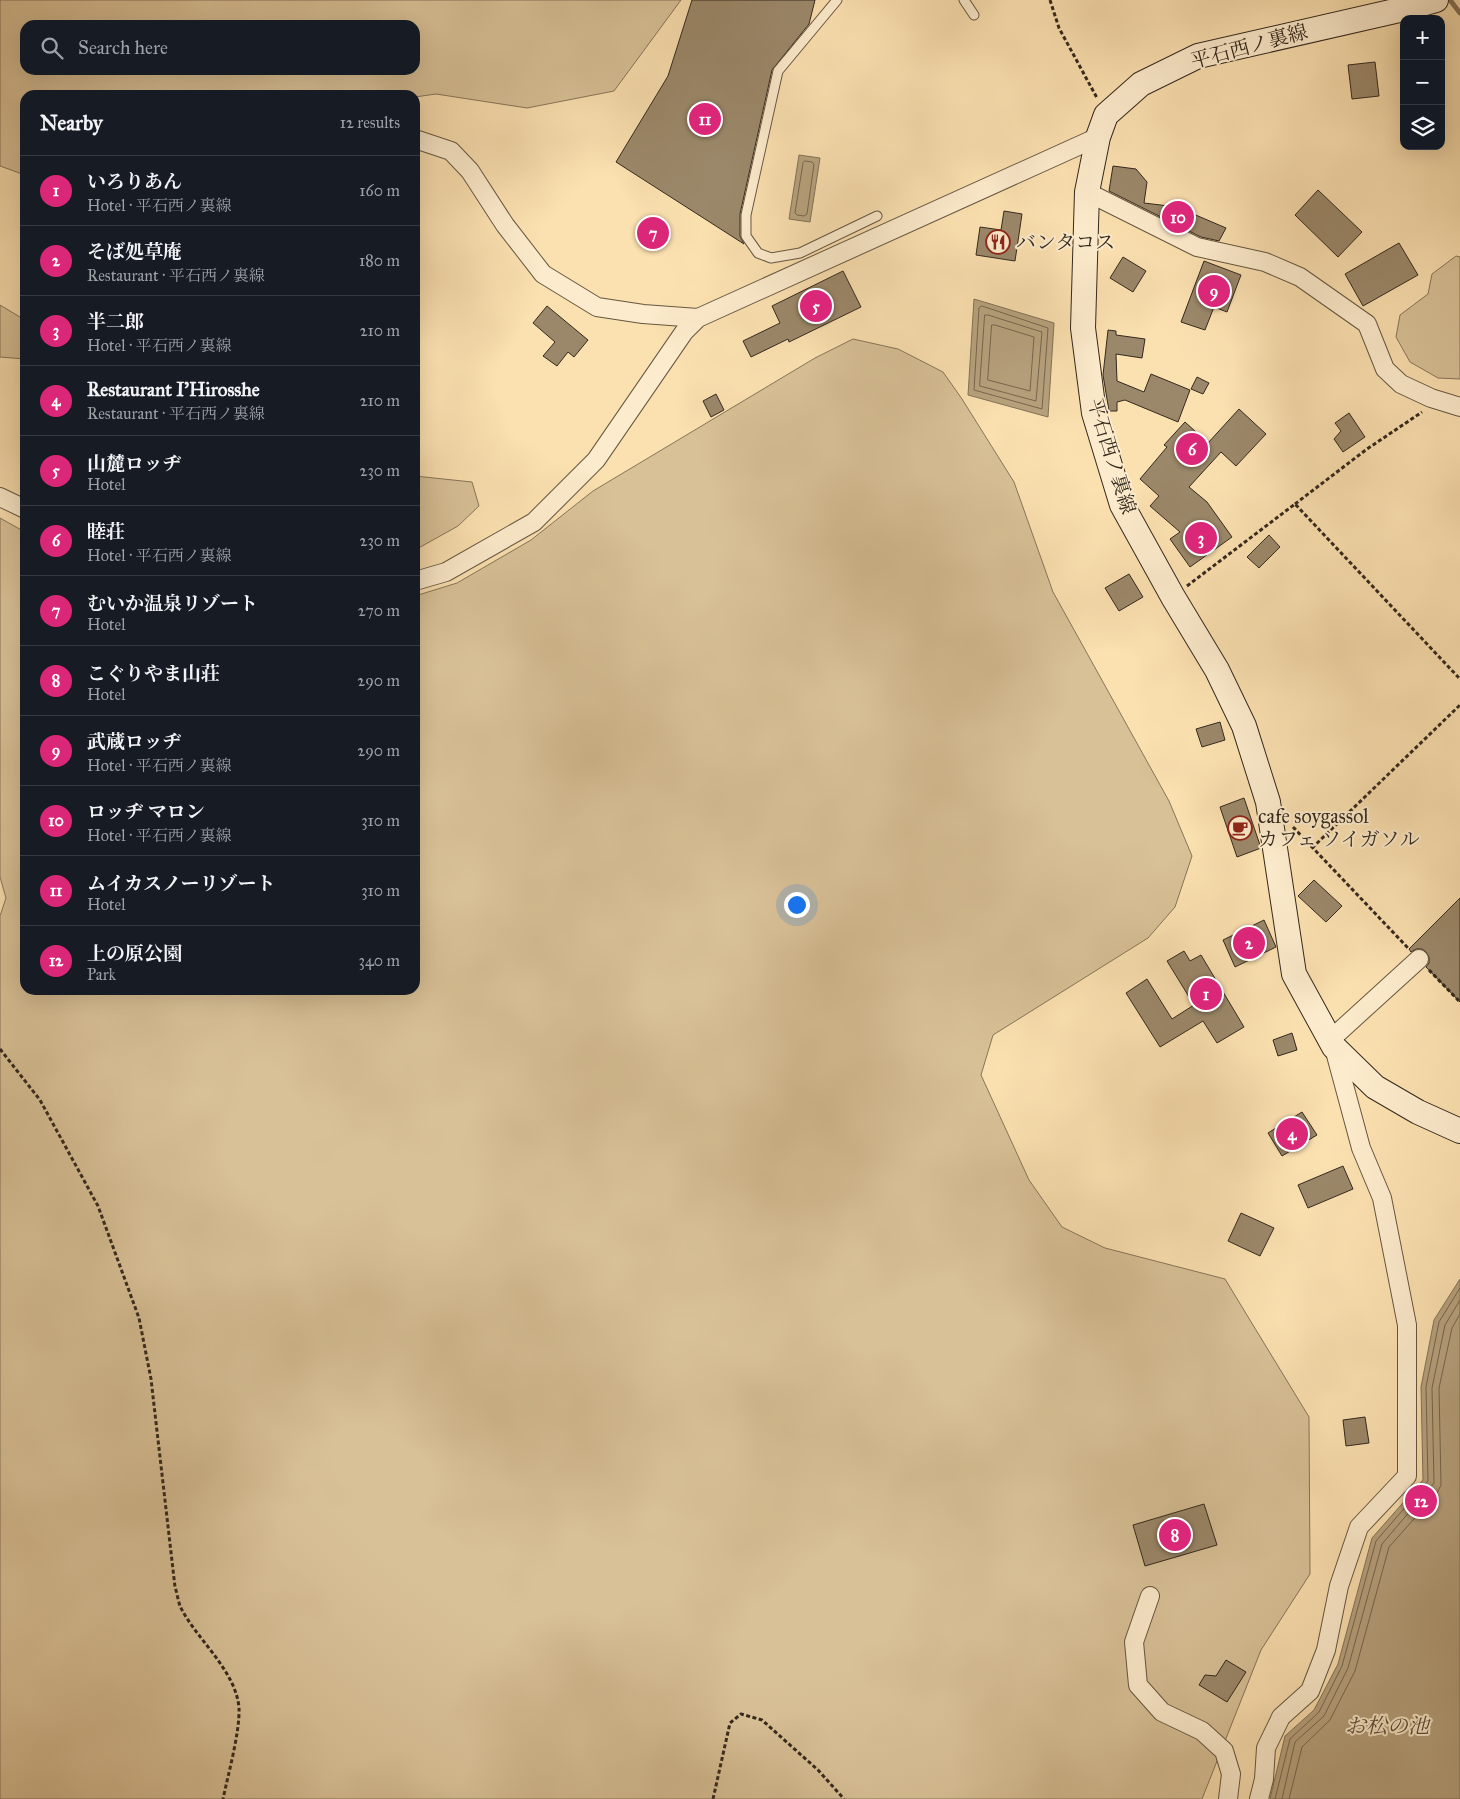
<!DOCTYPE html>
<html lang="en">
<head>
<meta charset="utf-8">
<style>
  body { margin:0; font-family:"IM FELL Great Primer","Noto Serif JP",serif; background:#242831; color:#f1f3f6 }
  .controls { position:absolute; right:15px; top:15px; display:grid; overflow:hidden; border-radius:10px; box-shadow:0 5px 20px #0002 }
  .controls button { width:45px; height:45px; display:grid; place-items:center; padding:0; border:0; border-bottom:1px solid #363941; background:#171b24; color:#f1f3f6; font:25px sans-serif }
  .you { position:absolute; left:796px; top:904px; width:18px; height:18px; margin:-12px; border:4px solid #fff; border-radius:50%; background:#1a73e8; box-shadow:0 0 0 8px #1a73e833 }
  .badge { display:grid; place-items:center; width:32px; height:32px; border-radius:50%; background:#db2777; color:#fff; font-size:16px; font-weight:700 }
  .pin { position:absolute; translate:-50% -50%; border:2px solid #fff; box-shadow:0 1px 5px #0006 }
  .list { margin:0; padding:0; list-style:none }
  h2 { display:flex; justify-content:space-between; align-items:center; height:65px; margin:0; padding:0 20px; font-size:21px }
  h2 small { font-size:16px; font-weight:400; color:#9ea1a6 }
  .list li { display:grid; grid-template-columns:32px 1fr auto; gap:15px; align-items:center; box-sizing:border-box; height:70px; padding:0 20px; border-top:1px solid #363941 }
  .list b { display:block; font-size:19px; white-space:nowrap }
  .list p { margin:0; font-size:16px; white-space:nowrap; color:#9ea1a6 }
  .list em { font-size:16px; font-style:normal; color:#9ea1a6 }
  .icon { flex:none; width:28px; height:28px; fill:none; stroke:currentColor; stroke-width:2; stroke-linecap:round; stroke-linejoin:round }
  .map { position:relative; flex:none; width:1460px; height:1799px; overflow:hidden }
  .search { position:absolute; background:#171b24; box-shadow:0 5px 20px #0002; left:20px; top:20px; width:400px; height:55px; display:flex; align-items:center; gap:12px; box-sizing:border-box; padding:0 18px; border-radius:15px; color:#9ea1a6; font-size:19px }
  .panel { position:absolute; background:#171b24; box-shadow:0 5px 20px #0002; left:20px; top:90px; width:400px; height:905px; border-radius:15px }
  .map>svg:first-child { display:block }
</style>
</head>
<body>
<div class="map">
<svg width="1460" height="1799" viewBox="0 0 1460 1799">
  <rect width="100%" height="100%" fill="#fbe0b0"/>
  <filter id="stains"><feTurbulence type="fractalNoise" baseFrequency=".004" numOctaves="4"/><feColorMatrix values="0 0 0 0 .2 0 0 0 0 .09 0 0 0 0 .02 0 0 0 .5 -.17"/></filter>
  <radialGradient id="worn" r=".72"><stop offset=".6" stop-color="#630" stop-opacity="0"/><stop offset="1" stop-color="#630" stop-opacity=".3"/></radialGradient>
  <g fill="#d9c197" stroke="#86755a" fill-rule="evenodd">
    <path d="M0,0H681L614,91L527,108L436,94L415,97V95H25V175L0,166ZM25,25H415V70H25Z"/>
    <polygon points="1456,256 1460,257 1460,379 1438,378 1410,362 1396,337 1400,315 1428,294 1432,274"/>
    <polygon points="0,305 25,320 25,359 0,357"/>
    <polygon points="853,339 898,349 943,372 962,399 1014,482 1053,592 1169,801 1192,856 1175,907 1148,938 993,1035 981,1075 1029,1180 1062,1227 1105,1248 1225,1279 1309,1417 1310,1574 1261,1650 1202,1799 0,1799 0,916 6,898 0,877 0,518 25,532 25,990 415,990 415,596 457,583 531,540 593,491 815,358"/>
    <polygon points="415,476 472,482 479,506 458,526 415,550"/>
  </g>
  <g fill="#b7a27e" stroke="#837258">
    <polygon points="799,155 820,158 810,222 789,219"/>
    <polygon points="974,299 1054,323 1048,417 968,395"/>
    <polygon points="1460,1279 1460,1799 1270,1799 1285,1736 1314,1710 1338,1664 1372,1538 1423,1480 1421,1387 1434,1320"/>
  </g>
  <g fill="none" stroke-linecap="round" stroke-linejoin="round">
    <g stroke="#76664e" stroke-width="1">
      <polygon points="805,161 812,162 814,164 807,214 804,216 797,215 795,213 803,163"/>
      <polygon points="982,306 1048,328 1042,409 974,390 979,308"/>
      <polygon points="985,315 988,315 1042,332 1036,401 980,386"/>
      <polygon points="992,325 995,325 1034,337 1030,391 988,380"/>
      <polyline points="1275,1799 1290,1739 1319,1712 1342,1666 1376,1541 1428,1481 1426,1387 1439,1322 1460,1288"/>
      <polyline points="1282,1799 1295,1742 1324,1716 1348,1668 1382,1544 1434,1483 1432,1388 1445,1325 1460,1300"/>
      <polyline points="1289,1799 1302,1747 1330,1720 1355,1671 1389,1547 1437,1493 1441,1485 1439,1388 1452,1328 1460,1314"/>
    </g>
    <polyline stroke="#837258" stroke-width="5" points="1450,0 1460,13"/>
  </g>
  <g fill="#9b886a" stroke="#34291e">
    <polygon points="692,0 815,0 809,24 772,70 740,214 740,236 744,244 616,162 668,76"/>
    <polygon points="1375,62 1379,96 1352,99 1348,65"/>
    <polygon points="1113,166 1136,169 1147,182 1144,203 1177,207 1226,228 1219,241 1201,237 1109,191"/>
    <polygon points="1318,190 1362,232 1338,257 1295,215"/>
    <polygon points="1004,211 1022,214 1015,261 976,255 980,227 1001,230"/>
    <polygon points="1399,243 1418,275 1363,306 1345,274"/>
    <polygon points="1123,257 1146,271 1133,292 1110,278"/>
    <polygon points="1204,261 1241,275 1227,312 1214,307 1205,330 1181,322"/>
    <polygon points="843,271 861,307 789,342 788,339 751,357 743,341 780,323 772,306"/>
    <polygon points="547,306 588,340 574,357 568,352 557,366 543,356 555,342 533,323"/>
    <polygon points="1108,330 1116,331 1116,335 1145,339 1142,358 1116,354 1117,381 1144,392 1151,374 1190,390 1178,422 1125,400 1117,402 1117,411 1109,411 1103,375"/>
    <polygon points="1197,377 1209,383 1203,394 1191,389"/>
    <polygon points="716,394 724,410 711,417 703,401"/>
    <polygon points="1239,409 1266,434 1236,466 1221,452 1189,487 1207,502 1232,537 1190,567 1170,539 1180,532 1150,506 1159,496 1140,479 1167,447 1164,445 1185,422 1208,443"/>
    <polygon points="1349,413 1365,437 1343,452 1334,439 1341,431 1335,423"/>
    <polygon points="1269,535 1280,547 1259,568 1247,557"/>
    <polygon points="1129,574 1143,597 1119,611 1105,588"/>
    <polygon points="1220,722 1225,740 1202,747 1196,729"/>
    <polygon points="1244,798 1261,848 1237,857 1220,807"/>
    <polygon points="1314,880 1342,906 1326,922 1298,896"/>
    <polygon points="1460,898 1460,1002 1426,967 1429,963 1429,957 1426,952 1422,949 1416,949 1411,952 1409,949"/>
    <polygon points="1264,920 1276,947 1235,967 1223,940"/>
    <polygon points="1184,951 1190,961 1201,955 1244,1027 1217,1043 1203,1021 1160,1047 1126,993 1147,979 1172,1019 1194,1005 1167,961"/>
    <polygon points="1292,1033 1297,1050 1278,1056 1273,1040"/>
    <polygon points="1302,1112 1317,1135 1282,1156 1268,1133"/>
    <polygon points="1343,1166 1353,1189 1308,1208 1298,1185"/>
    <polygon points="1241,1213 1274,1228 1260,1256 1228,1241"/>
    <polygon points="1365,1417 1369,1443 1346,1446 1343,1420"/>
    <polygon points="1204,1504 1217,1545 1145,1566 1133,1525"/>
    <polygon points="1226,1660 1246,1672 1227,1702 1199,1685 1205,1675 1216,1676"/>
  </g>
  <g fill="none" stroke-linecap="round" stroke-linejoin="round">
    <g stroke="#665742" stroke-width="11">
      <g id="lane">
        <polyline points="837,0 778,71 746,215 746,236 758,253 771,258 800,253 877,216"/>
        <polyline points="964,0 974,15"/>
      </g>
    </g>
    <g stroke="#665742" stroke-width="20">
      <g id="street">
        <polyline points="415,139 451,151 470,171 505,225 543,274 597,307 643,314 698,318"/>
        <polyline points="1087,192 1197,247 1265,262 1300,277 1367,324 1385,369 1401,384 1431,398 1460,407"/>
        <polyline points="0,497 25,509"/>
        <polyline points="415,581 446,572 534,522 596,460 684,332 698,318 1098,137"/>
        <polyline points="1330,1040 1419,959"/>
        <polyline points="1150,1596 1134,1642 1138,1685 1162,1712 1202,1731 1224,1751 1231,1774 1228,1799"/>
        <polyline points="1259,1799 1264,1779 1266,1748 1281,1717 1310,1691 1326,1650 1339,1586 1359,1527 1407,1476 1407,1325 1382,1198 1361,1148 1334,1048"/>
      </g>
    </g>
    <g stroke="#34291e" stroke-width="26">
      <polyline id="secondary" points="1436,0 1408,8 1198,56 1141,84 1106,115 1098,137 1087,192 1083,328 1094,413 1122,505 1173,597 1217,670 1244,726 1268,802 1294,974 1334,1047 1375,1087 1418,1112 1460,1131"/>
    </g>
    <g stroke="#34291e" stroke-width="3" stroke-dasharray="4 2.5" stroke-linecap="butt">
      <polyline points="1050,0 1059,28 1097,98"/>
      <polyline points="1295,504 1367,449 1422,412"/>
      <polyline points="1187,586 1295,504 1460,679"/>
      <polyline points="1293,827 1408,948"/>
      <polyline points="1312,848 1460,705"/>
      <polyline points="1429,970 1460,1002"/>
      <path d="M0,1049L40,1100L98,1206L139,1318L151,1379L175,1587C177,1593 178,1600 180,1606C195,1638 236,1670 239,1708C240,1732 228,1775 223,1799"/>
      <polyline points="713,1799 730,1723 741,1714 762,1720 818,1770 844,1799"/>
    </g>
    <use href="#lane" stroke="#fcebcc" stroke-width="9"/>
    <use href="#street" stroke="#fcebcc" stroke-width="18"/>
    <use href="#secondary" stroke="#fcebcc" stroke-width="24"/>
  </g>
  <defs>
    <g id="restaurant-ring" transform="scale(1.25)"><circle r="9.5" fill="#fcebcc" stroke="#8f2418" stroke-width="1.5"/><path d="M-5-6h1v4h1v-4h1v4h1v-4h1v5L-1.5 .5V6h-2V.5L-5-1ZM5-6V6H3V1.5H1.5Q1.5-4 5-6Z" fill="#8f2418"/></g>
    <g id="cafe-ring" transform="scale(1.25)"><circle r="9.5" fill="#fcebcc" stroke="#8f2418" stroke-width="1.5"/><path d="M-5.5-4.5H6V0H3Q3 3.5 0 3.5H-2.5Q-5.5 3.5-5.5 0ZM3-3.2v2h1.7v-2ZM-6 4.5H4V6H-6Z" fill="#8f2418"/></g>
  </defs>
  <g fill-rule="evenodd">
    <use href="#restaurant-ring" x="998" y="242"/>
    <use href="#cafe-ring" x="1240" y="828"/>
  </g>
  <g text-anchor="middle" stroke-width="4" stroke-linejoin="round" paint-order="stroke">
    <g font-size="20" fill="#34291e" stroke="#fcebcc">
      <text transform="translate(1249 46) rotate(-15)" y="7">平石西ノ裏線</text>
      <text transform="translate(1112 456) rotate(73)" y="7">平石西ノ裏線</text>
    </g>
    <g font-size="20" fill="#34291e" stroke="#fcebcc" text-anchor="start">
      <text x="1016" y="249">バンタコス</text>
      <text x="1258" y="823">cafe soygassol<tspan x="1258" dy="23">カフェ ソイガソル</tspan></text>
    </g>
    <g font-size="21" font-style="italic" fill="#5b4d3b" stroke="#fcebcc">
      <text x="1387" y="1733">お松の池</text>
    </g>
  </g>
  <rect width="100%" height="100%" filter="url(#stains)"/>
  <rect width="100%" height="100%" fill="url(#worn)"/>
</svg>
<div class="controls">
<button>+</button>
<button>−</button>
<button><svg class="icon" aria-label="layers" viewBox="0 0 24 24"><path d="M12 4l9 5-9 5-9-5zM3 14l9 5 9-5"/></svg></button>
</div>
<div class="you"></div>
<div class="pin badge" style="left:1206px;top:994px">1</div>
<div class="pin badge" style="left:1249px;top:943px">2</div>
<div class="pin badge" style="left:1201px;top:538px">3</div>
<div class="pin badge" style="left:1292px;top:1134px">4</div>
<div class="pin badge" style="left:816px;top:306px">5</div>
<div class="pin badge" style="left:1192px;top:449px">6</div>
<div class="pin badge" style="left:653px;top:233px">7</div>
<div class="pin badge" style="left:1175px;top:1535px">8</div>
<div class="pin badge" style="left:1214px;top:291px">9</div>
<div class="pin badge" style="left:1178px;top:217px">10</div>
<div class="pin badge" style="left:705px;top:119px">11</div>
<div class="pin badge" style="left:1421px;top:1501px">12</div>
<div class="search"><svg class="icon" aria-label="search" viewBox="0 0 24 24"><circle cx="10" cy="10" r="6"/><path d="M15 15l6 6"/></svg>Search here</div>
<section class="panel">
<h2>Nearby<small>12 results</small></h2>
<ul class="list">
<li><span class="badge">1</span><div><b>いろりあん</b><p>Hotel · 平石西ノ裏線</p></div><em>160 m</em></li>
<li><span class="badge">2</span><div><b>そば処草庵</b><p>Restaurant · 平石西ノ裏線</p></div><em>180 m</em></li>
<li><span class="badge">3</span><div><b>半二郎</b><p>Hotel · 平石西ノ裏線</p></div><em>210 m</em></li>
<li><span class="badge">4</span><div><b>Restaurant I'Hirosshe</b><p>Restaurant · 平石西ノ裏線</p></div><em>210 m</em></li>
<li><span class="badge">5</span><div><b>山麓ロッヂ</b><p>Hotel</p></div><em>230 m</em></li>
<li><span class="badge">6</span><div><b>睦荘</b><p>Hotel · 平石西ノ裏線</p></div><em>230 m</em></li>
<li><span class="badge">7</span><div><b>むいか温泉リゾート</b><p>Hotel</p></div><em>270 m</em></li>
<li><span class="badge">8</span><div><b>こぐりやま山荘</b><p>Hotel</p></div><em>290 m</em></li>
<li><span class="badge">9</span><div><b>武蔵ロッヂ</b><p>Hotel · 平石西ノ裏線</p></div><em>290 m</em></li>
<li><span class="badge">10</span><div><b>ロッヂ マロン</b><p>Hotel · 平石西ノ裏線</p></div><em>310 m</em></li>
<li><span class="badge">11</span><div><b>ムイカスノーリゾート</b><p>Hotel</p></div><em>310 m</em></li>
<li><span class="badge">12</span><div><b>上の原公園</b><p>Park</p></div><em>340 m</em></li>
</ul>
</section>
</div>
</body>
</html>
